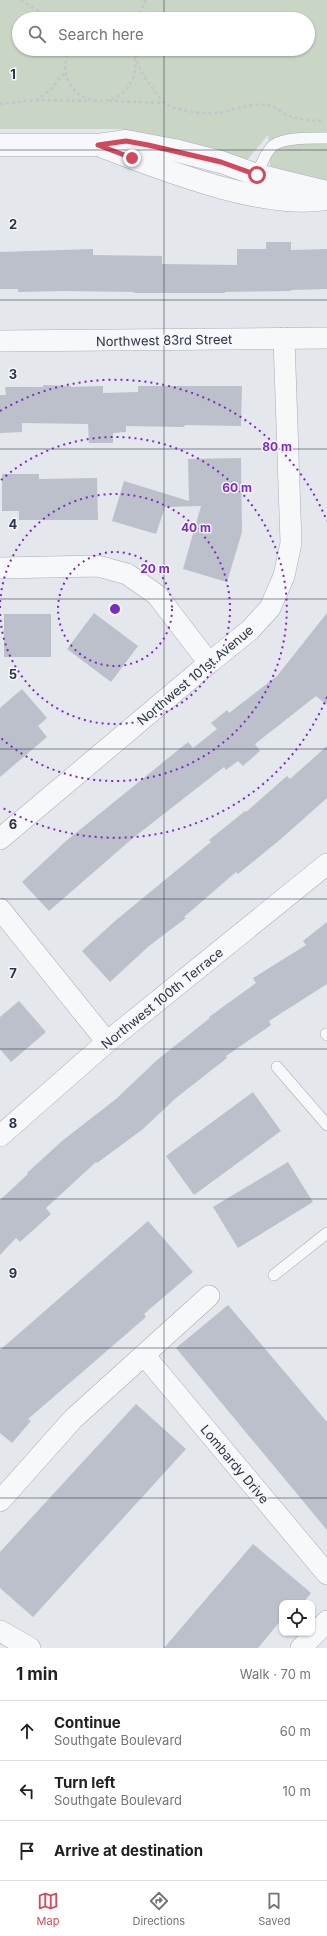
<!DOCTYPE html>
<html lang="en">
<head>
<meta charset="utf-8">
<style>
  body { margin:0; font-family:Inter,sans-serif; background:#f6f6f6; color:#202124 }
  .controls { position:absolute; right:12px; bottom:12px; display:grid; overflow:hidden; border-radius:8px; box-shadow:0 1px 3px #0004 }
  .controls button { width:36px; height:36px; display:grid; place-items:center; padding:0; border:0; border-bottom:1px solid #e0e0e0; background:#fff; color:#202124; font:20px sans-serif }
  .stop { position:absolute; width:12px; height:12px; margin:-9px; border:3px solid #d1495b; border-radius:50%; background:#fff }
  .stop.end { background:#d1495b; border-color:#fff; box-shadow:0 1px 4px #0008 }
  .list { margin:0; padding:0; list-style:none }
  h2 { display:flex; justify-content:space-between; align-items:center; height:52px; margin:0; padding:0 16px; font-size:17px }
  h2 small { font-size:13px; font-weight:400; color:#757577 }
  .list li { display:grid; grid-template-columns:26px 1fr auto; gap:12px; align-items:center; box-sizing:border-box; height:60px; padding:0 16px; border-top:1px solid #e0e0e0 }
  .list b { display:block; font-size:15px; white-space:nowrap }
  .list p { margin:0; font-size:13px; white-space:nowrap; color:#757577 }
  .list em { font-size:13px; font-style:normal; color:#757577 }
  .icon { flex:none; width:22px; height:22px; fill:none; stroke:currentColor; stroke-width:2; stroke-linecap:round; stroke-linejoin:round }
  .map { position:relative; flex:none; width:327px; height:1648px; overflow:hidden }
  .search { position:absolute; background:#fff; box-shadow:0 1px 3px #0004; left:12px; right:12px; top:12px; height:44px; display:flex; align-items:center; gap:10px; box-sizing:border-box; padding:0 14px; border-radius:22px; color:#757577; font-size:15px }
  .sheet { height:232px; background:#fff }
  nav { display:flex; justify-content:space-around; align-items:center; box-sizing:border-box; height:56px; border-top:1px solid #e0e0e0; background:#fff; font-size:11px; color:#757577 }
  nav a { display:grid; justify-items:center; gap:2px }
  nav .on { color:#d1495b }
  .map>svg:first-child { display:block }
</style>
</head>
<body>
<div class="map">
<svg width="327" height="1648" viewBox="0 0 327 1648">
  <rect width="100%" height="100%" fill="#e4e7ec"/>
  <path fill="#c9d6c5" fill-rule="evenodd" d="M0,0H327V181L298,177L270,166L268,135L247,160L120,129H0ZM19,19H308V49H19Z"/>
  <g fill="#bbc0ca">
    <polygon points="266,242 291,242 291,250 327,249 327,289 291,290 291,291 225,292 225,293 134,293 134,292 63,291 18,292 18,289 0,289 0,252 93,249 93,255 162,256 162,264 237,265 237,249 266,249"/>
    <polygon points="43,385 71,386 71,387 103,386 103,393 138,392 138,386 242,386 241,426 185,425 184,427 126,426 126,432 113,433 113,443 89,443 88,424 22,423 22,432 0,433 0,395 6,395 5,387 43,387"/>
    <polygon points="241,458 242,532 227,582 183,569 201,506 165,507 156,534 112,521 124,481 189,501 188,459"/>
    <polygon points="2,474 39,474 39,479 97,478 98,520 19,520 19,511 2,511"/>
    <polygon points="94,613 138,646 111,682 67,649"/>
    <polygon points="327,613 327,705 316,696 255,744 260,751 243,766 238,761 226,770 224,767 133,838 49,911 22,882 66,841 188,742 193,748 217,729 211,723 227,710 229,713 277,676"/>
    <rect x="4" y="614" width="47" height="43"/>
    <polygon points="22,689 47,718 38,726 47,737 0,777 0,708"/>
    <polygon points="327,746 327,798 282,838 238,874 236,872 184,917 186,918 149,946 110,982 82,951 115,921 211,842 209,840 245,811 246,812 287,776 290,779"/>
    <polygon points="327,922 327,984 269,1021 271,1025 226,1056 227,1058 176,1098 143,1129 97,1163 96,1162 46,1208 51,1214 20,1242 16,1238 0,1255 0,1200 28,1174 27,1173 62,1141 116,1099 157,1060 210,1018 209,1017 256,983 253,978 306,945 303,941"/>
    <polygon points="19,1001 46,1032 11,1062 0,1049 0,1017"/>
    <polygon points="253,1092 281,1131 194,1195 166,1156"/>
    <polygon points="288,1162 313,1202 238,1248 213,1207"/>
    <polygon points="148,1221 193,1272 144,1314 146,1317 28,1419 31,1421 12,1443 0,1433 0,1350"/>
    <polygon points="228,1305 327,1422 327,1530 176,1348"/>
    <polygon points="136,1404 186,1449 33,1617 0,1588 0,1552"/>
    <polygon points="253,1544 311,1593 303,1603 282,1603 282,1619 258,1648 164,1648"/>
  </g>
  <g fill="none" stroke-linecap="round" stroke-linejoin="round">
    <g stroke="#a9aeb7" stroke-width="12">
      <g id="service">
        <path d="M257,175C260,167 267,149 274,145C285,137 314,138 327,138"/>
        <polyline points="326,1034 327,1035"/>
        <polyline points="277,1067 327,1125"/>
        <polyline points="274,1275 327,1233"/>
      </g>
    </g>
    <g stroke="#a9aeb7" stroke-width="22">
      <g id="minor">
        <polyline points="0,341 327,338"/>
        <polyline points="0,568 98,566 127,574 157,595 209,663"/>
        <polyline points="0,839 209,663 250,630 270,608 284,576 291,543 284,338"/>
        <polyline points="0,909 107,1042"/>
        <polyline points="0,1136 107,1042 327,864"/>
        <polyline points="144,1355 327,1574"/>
        <polyline points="0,1501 73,1419 209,1296"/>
        <polyline points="0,1631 30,1648"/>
        <polyline points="301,1648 327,1621"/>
      </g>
    </g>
    <g stroke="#a9aeb7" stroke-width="23">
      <g id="tertiary">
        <polyline points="0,145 98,145 126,141 174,150 221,162 257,175 327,192"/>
        <path d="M103,147C162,169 264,210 326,199"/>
      </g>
    </g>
    <g stroke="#c2c5cb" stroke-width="2.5" stroke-dasharray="3 3" stroke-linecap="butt">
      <polyline points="21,0 51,19"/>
      <polyline points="137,19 146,0"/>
      <path d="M69,49C49,99 116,121 133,78C137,68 136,59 131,49"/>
      <path d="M135,49C135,62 142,74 150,85C154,90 158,97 164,102C175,112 208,115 223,112C239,108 254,102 271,106C277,108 282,113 287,115C299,120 311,121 323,121"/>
      <polyline points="36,100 89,101"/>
      <polyline points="109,101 164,103"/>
      <polyline points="0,104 36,100 50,90 65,72"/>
    </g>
    <use href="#service" stroke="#f7f8fa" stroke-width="11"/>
    <use href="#minor" stroke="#f7f8fa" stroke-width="21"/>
    <use href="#tertiary" stroke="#f7f8fa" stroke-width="22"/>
  </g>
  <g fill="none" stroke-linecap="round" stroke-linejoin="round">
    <polyline stroke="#d1495b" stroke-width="5" points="132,158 98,145 126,141 148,145 221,162 257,175"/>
  </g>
  <path fill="none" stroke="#2b3445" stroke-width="1" stroke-opacity="0.55" d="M164,0V19M164,49V1648M0,150H327M0,300H327M0,449H327M0,599H327M0,749H327M0,899H327M0,1049H327M0,1199H327M0,1348H327M0,1498H327"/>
  <g fill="none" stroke="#7b2cbf" stroke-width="2" stroke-dasharray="2 4">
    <circle cx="115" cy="609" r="57"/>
    <path d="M0 608A115 115 0 1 1 0 610"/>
    <path d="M1 480A172 172 0 1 1 1 738"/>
    <path d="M327 697A229 229 0 0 1 1 807M0 411A229 229 0 0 1 327 521"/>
  </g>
  <g text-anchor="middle" stroke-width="3" stroke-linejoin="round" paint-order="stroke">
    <g font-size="13" fill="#2b3445" stroke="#f4f6f9">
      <text transform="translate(164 340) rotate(-1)" y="5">Northwest 83rd Street</text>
      <text transform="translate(195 675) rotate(-40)" y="5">Northwest 101st Avenue</text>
      <text transform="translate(162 998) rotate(-39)" y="5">Northwest 100th Terrace</text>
      <text transform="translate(235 1464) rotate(50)" y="5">Lombardy Drive</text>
    </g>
  </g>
  <g font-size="13" text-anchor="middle" font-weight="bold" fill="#2b3445" stroke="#f4f6f9" stroke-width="3" stroke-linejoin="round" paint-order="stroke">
    <text x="13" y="79">1</text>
    <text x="13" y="229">2</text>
    <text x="13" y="379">3</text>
    <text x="13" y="529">4</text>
    <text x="13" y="679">5</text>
    <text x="13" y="829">6</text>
    <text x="13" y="978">7</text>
    <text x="13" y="1128">8</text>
    <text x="13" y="1278">9</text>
  </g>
  <circle cx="115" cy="609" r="6" fill="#7b2cbf" stroke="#f4f6f9" stroke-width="2"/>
  <g font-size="12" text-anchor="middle" font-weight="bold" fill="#7b2cbf" stroke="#f4f6f9" stroke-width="3" stroke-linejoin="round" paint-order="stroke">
    <text x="277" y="451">80 m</text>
    <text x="237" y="492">60 m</text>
    <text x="196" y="532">40 m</text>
    <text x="155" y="573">20 m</text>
  </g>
</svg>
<div class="controls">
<button><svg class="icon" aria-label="locate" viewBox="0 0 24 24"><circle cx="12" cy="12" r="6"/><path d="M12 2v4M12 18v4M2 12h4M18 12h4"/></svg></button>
</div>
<div class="stop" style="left:257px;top:175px"></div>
<div class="stop end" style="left:132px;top:158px"></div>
<div class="search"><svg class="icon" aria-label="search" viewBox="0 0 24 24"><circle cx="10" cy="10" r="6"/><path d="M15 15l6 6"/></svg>Search here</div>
</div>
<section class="sheet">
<h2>1 min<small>Walk · 70 m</small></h2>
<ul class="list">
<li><svg class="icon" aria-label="ahead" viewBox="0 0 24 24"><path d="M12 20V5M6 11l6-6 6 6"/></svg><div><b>Continue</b><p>Southgate Boulevard</p></div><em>60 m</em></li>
<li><svg class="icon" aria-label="left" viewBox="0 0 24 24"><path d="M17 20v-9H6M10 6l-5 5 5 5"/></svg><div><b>Turn left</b><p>Southgate Boulevard</p></div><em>10 m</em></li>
<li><svg class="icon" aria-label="arrive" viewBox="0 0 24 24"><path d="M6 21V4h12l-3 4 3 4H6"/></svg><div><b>Arrive at destination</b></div></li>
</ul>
</section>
<nav>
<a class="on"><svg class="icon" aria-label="map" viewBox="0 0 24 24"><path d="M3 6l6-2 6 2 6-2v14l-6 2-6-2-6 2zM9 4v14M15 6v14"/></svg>Map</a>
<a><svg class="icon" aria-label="directions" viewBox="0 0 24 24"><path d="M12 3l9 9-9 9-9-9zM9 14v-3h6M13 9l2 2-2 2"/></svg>Directions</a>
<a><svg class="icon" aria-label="saved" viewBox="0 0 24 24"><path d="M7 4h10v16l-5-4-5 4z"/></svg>Saved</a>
</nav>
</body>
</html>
